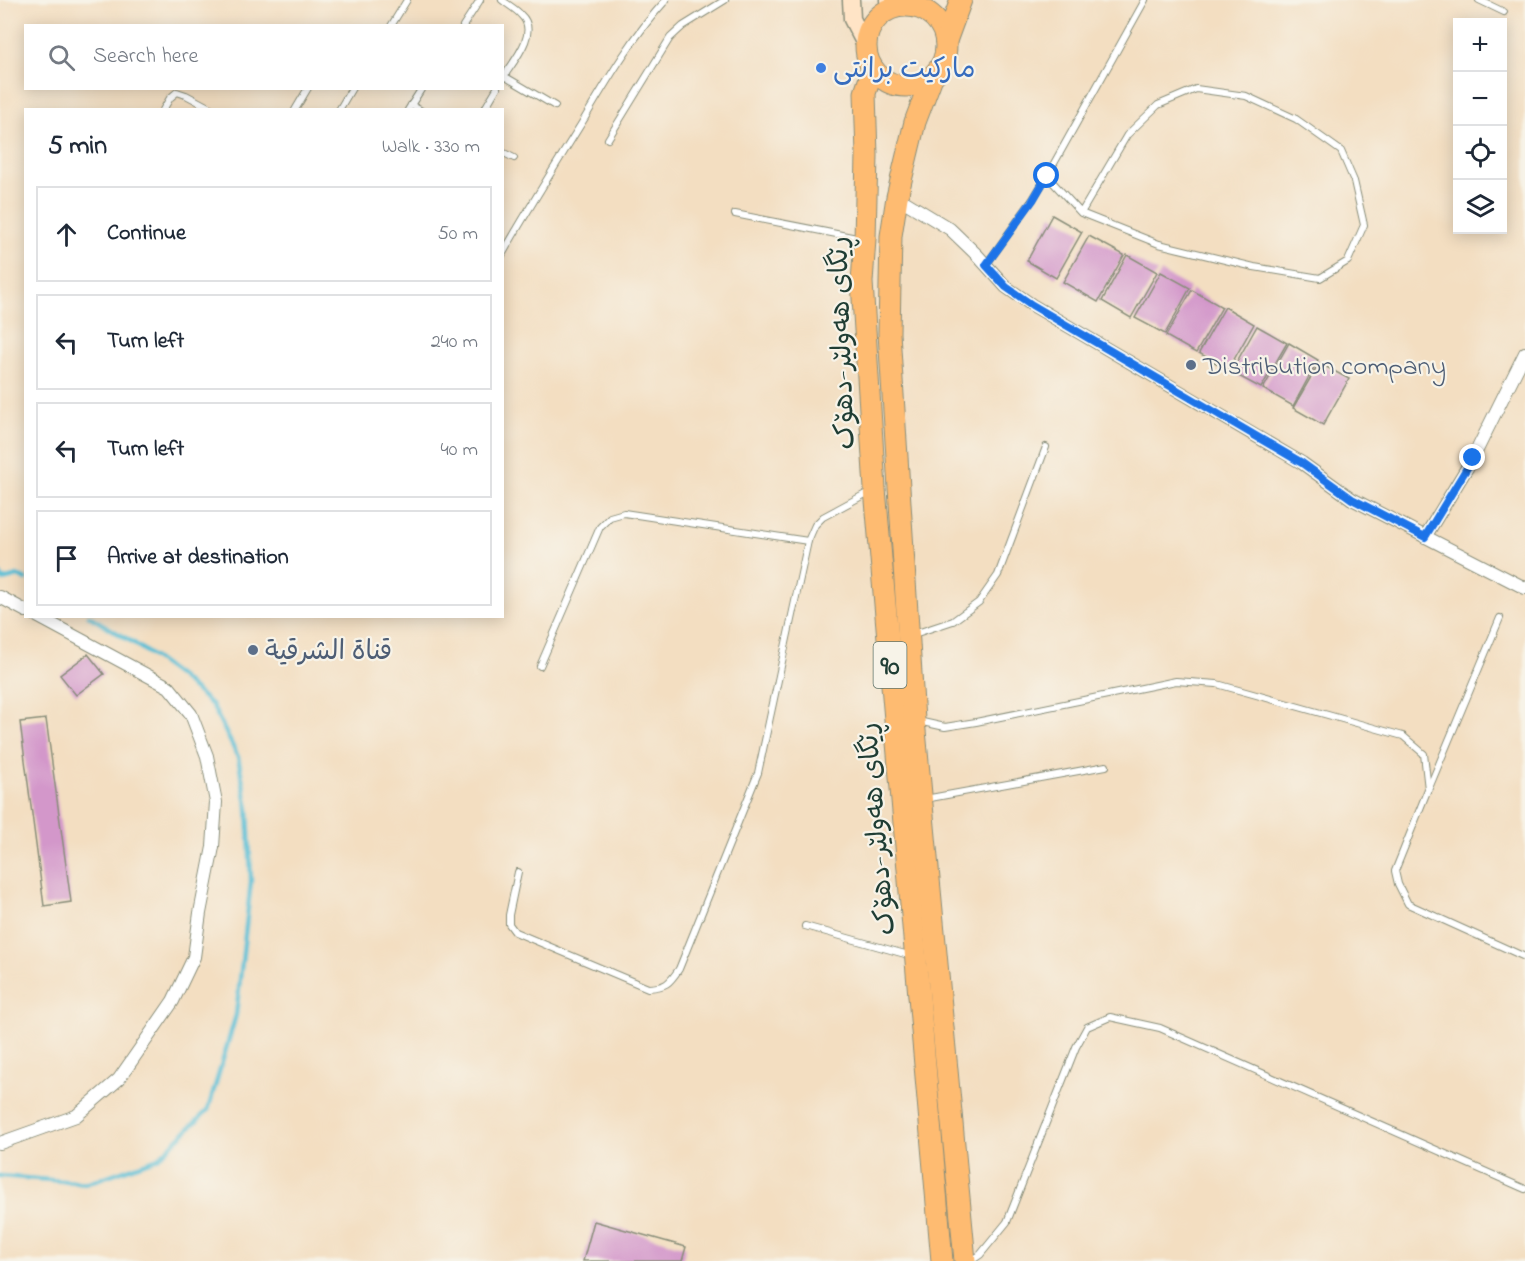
<!DOCTYPE html>
<html lang="en">
<head>
<meta charset="utf-8">
<style>
  body { margin:0; font-family:"Indie Flower","Playpen Sans Arabic",sans-serif; background:#f6f6f7; color:#1f2937 }
  .controls { position:absolute; right:18px; top:18px; display:grid; overflow:hidden; border-radius:0px; box-shadow:0 3px 15px #0003 }
  .controls button { width:54px; height:54px; display:grid; place-items:center; padding:0; border:0; border-bottom:2px solid #e0e1e3; background:#fff; color:#1f2937; font:30px sans-serif }
  .stop { position:absolute; width:18px; height:18px; margin:-14px; border:4px solid #1a73e8; border-radius:50%; background:#fff }
  .stop.end { background:#1a73e8; border-color:#fff; box-shadow:0 2px 6px #0008 }
  .list { margin:0; padding:0; list-style:none }
  h2 { display:flex; justify-content:space-between; align-items:center; height:78px; margin:0; padding:0 24px; font-size:26px }
  h2 small { font-size:20px; font-weight:400; color:#747a83 }
  .list li { display:grid; grid-template-columns:39px 1fr auto; gap:18px; align-items:center; box-sizing:border-box; height:96px; margin:0 12px 12px; padding:0 12px; border:2px solid #e0e1e3; border-radius:0px }
  .list b { display:block; font-size:22px; white-space:nowrap }
  .list em { font-size:20px; font-style:normal; color:#747a83 }
  .icon { flex:none; width:33px; height:33px; fill:none; stroke:currentColor; stroke-width:2; stroke-linecap:round; stroke-linejoin:round }
  .map { position:relative; flex:none; width:1525px; height:1261px; overflow:hidden }
  .search { position:absolute; background:#fff; box-shadow:0 3px 15px #0003; left:24px; top:24px; width:480px; height:66px; display:flex; align-items:center; gap:15px; box-sizing:border-box; padding:0 21px; border-radius:0px; color:#747a83; font-size:22px }
  .panel { position:absolute; background:#fff; box-shadow:0 3px 15px #0003; left:24px; top:108px; width:480px; height:510px; border-radius:0px }
  .map>svg:first-child { display:block }
</style>
</head>
<body>
<div class="map">
<svg width="1525" height="1261" viewBox="0 0 1525 1261">
  <rect width="100%" height="100%" fill="#f7f3e8"/>
  <filter id="ink" filterUnits="userSpaceOnUse"><feTurbulence type="fractalNoise" baseFrequency=".0167" numOctaves="2"/><feDisplacementMap in="SourceGraphic" scale="12" xChannelSelector="R" yChannelSelector="G"/><feConvolveMatrix kernelMatrix="1 2 1 2 8 2 1 2 1" color-interpolation-filters="sRGB"/></filter>
  <filter id="wash" filterUnits="userSpaceOnUse"><feTurbulence type="fractalNoise" baseFrequency=".008" numOctaves="4" result="noise"/><feDisplacementMap in="SourceGraphic" scale="24" xChannelSelector="R" yChannelSelector="G"/><feGaussianBlur stdDeviation="1.35" result="paint"/><feColorMatrix in="noise" values="0 0 0 0 0 0 0 0 0 0 0 0 0 0 0 0 0 1.4 0 .05"/><feComposite in="paint" operator="in"/></filter>
  <g filter="url(#wash)">
    <rect width="100%" height="100%" fill="#f3dec1"/>
    <g fill="none" stroke-linecap="round" stroke-linejoin="round">
      <g stroke="#57bed5" stroke-width="4.5">
        <polyline points="0,574 3,580 18,576 26,580"/>
        <polyline points="0,1176 88,1183 158,1158 208,1110 236,1015 251,881 248,809 238,757 212,705 180,677 134,643 89,616"/>
      </g>
    </g>
    <g id="blocks">
      <g fill="#d397ca">
        <polygon points="1052,215 1082,232 1056,278 1027,261"/>
        <polygon points="1089,236 1124,255 1098,302 1063,282"/>
        <polygon points="1127,255 1157,272 1131,318 1102,301"/>
        <polygon points="1161,272 1190,288 1165,334 1135,318"/>
        <polygon points="1192,290 1222,307 1196,353 1166,336"/>
        <polygon points="1225,307 1254,324 1228,370 1199,353"/>
        <polygon points="1257,326 1287,343 1261,388 1231,372"/>
        <polygon points="1289,343 1318,360 1293,406 1263,389"/>
        <polygon points="1319,363 1349,379 1323,425 1293,408"/>
        <polygon points="88,654 104,674 76,695 60,675"/>
        <polygon points="46,719 71,902 44,906 20,722"/>
        <polygon points="594,1221 686,1247 682,1261 583,1261"/>
      </g>
    </g>
  </g>
  <g filter="url(#ink)">
    <use href="#blocks" fill-opacity="0" stroke="#898e7a" stroke-width="1.5"/>
    <g fill="none" stroke-linecap="round" stroke-linejoin="round">
      <g stroke="#898e7a" stroke-width="8">
        <g id="lane">
          <path d="M502,0C508,5 516,9 521,15C540,32 513,62 502,79"/>
          <polyline points="1479,0 1504,12"/>
          <polyline points="391,26 407,0"/>
          <polyline points="463,26 480,0"/>
          <polyline points="504,76 555,106"/>
          <polyline points="411,105 420,110"/>
          <polyline points="163,110 170,98 177,92 186,95 214,110"/>
          <polyline points="295,110 308,88"/>
          <polyline points="339,110 352,88"/>
          <polyline points="408,110 422,88"/>
          <polyline points="484,110 497,88"/>
          <polyline points="608,139 670,38 683,26 725,0"/>
          <polyline points="502,152 514,158"/>
          <polyline points="1047,176 1081,213 1159,244 1254,267 1320,278 1348,261 1364,225 1354,181 1341,151 1296,119 1246,96 1196,89 1158,105 1127,135 1081,213"/>
          <polyline points="735,214 862,239"/>
          <path d="M502,255C528,209 556,165 583,121C608,79 633,36 666,0"/>
          <polyline points="986,265 1033,199 1047,176 1145,0"/>
          <polyline points="911,635 953,621 979,602 998,575 1046,447"/>
          <polyline points="540,666 600,527 610,517 624,513 808,541"/>
          <polyline points="918,721 945,727 976,722 1176,681 1217,684 1403,736 1424,754 1428,789 1395,871 1398,884 1408,904 1525,957"/>
          <polyline points="1429,788 1500,618"/>
          <polyline points="925,799 1106,766"/>
          <path d="M518,872L509,915V924L515,932L648,988C666,987 669,984 679,969L758,773L808,541L815,525L823,517L871,491"/>
          <polyline points="805,926 912,956"/>
          <polyline points="971,1261 980,1255 1007,1222 1076,1047 1087,1027 1110,1017 1160,1028 1525,1189"/>
        </g>
      </g>
      <g stroke="#898e7a" stroke-width="14">
        <g id="street">
          <polyline points="897,197 950,229 977,255 1006,287 1032,305 1302,463 1352,499 1525,588"/>
          <polyline points="1425,537 1473,458 1525,353"/>
          <polyline points="0,597 26,611"/>
          <polyline points="0,1143 76,1116 119,1079 173,1001 194,957 200,913 213,847 216,802 207,756 191,714 169,687 37,616"/>
        </g>
      </g>
      <g stroke="#898e7a" stroke-width="19">
        <g id="secondary">
          <polyline points="851,0 852,19 865,44"/>
          <polyline points="888,0 897,6"/>
        </g>
      </g>
      <g stroke="#898e7a" stroke-width="23">
        <g id="highway">
          <circle cx="906" cy="46" r="40"/>
          <polyline points="946,41 961,0"/>
          <polyline points="873,69 865,93 867,155 865,239 862,282 875,489 942,1261"/>
          <polyline points="932,77 915,122 897,197 891,236 889,333 914,720 965,1261"/>
        </g>
      </g>
      <use href="#lane" stroke="#fff" stroke-width="6"/>
      <use href="#street" stroke="#fff" stroke-width="12"/>
      <use href="#secondary" stroke="#ffe4c6" stroke-width="16"/>
      <use href="#highway" stroke="#febb71" stroke-width="21"/>
    </g>
  </g>
  <g fill="none" stroke-linecap="round" stroke-linejoin="round" filter="url(#ink)">
    <polyline stroke="#1a73e8" stroke-width="8" points="1047,176 1033,200 986,265 1006,287 1032,305 1302,463 1352,499 1425,537 1473,458"/>
  </g>
  <circle fill="#3f7fe0" stroke="#f7f3e8" stroke-width="2" cx="821" cy="68" r="6"/>
  <g fill="#5c6f8a" stroke="#f7f3e8" stroke-width="2">
    <circle cx="1191" cy="365" r="6"/>
    <circle cx="253" cy="650" r="6"/>
  </g>
  <g text-anchor="middle" stroke-width="4.5" stroke-linejoin="round" paint-order="stroke">
    <rect fill="#f7f3e8" stroke="#60746a" stroke-width="1.5" x="873.5" y="642" width="33" height="46" rx="4.5"/>
    <g font-size="26" font-weight="bold" fill="#1f3d34">
      <text x="890" y="674">90</text>
    </g>
    <g font-size="27" fill="#366cbe" stroke="#f7f3e8" text-anchor="start">
      <text x="833" y="77">مارکیت برانتی</text>
    </g>
    <g font-size="27" fill="#1f3d34" stroke="#f7f3e8">
      <text transform="translate(841 343) rotate(-92)" y="9">ڕێگای هەولێر-دهۆک</text>
      <text transform="translate(876 829) rotate(-95)" y="9">ڕێگای هەولێر-دهۆک</text>
    </g>
    <g font-size="27" fill="#4e5e75" stroke="#f7f3e8" text-anchor="start">
      <text x="1203" y="374">Distribution company</text>
      <text x="265" y="659">قناة الشرقية</text>
    </g>
  </g>
</svg>
<div class="controls">
<button>+</button>
<button>−</button>
<button><svg class="icon" aria-label="locate" viewBox="0 0 24 24"><circle cx="12" cy="12" r="6"/><path d="M12 2v4M12 18v4M2 12h4M18 12h4"/></svg></button>
<button><svg class="icon" aria-label="layers" viewBox="0 0 24 24"><path d="M12 4l9 5-9 5-9-5zM3 14l9 5 9-5"/></svg></button>
</div>
<div class="stop" style="left:1047px;top:176px"></div>
<div class="stop end" style="left:1473px;top:458px"></div>
<div class="search"><svg class="icon" aria-label="search" viewBox="0 0 24 24"><circle cx="10" cy="10" r="6"/><path d="M15 15l6 6"/></svg>Search here</div>
<section class="panel">
<h2>5 min<small>Walk · 330 m</small></h2>
<ul class="list">
<li><svg class="icon" aria-label="ahead" viewBox="0 0 24 24"><path d="M12 20V5M6 11l6-6 6 6"/></svg><div><b>Continue</b></div><em>50 m</em></li>
<li><svg class="icon" aria-label="left" viewBox="0 0 24 24"><path d="M17 20v-9H6M10 6l-5 5 5 5"/></svg><div><b>Turn left</b></div><em>240 m</em></li>
<li><svg class="icon" aria-label="left" viewBox="0 0 24 24"><path d="M17 20v-9H6M10 6l-5 5 5 5"/></svg><div><b>Turn left</b></div><em>40 m</em></li>
<li><svg class="icon" aria-label="arrive" viewBox="0 0 24 24"><path d="M6 21V4h12l-3 4 3 4H6"/></svg><div><b>Arrive at destination</b></div></li>
</ul>
</section>
</div>
</body>
</html>
